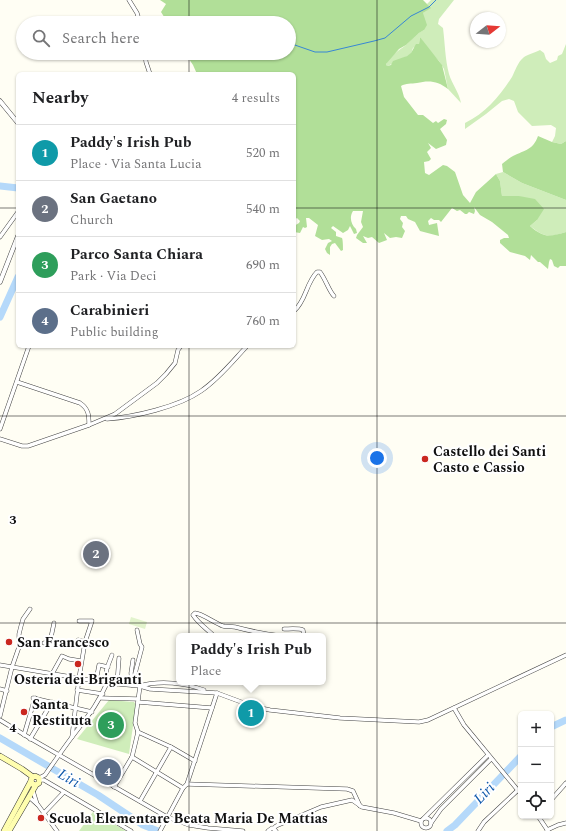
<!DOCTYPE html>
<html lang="en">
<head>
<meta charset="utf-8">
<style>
  body { margin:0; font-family:Spectral,serif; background:#f2f2f2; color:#202124 }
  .controls { position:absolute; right:12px; bottom:12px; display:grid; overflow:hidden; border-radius:6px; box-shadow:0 1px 3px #0004 }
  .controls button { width:36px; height:36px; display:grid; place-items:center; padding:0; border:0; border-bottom:1px solid #e0e0e0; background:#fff; color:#202124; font:20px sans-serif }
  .compass { position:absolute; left:470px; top:12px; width:36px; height:36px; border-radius:50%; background:#fff; box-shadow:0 1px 3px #0004; rotate:73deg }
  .you { position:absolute; left:377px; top:458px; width:14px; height:14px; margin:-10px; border:3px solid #fff; border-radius:50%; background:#1a73e8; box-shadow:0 0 0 6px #1a73e833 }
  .badge { display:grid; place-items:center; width:26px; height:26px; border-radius:50%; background:#0b8043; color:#fff; font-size:13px; font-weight:700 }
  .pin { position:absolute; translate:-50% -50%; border:2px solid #fff; box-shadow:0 1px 4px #0006 }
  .popup { position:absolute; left:176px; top:633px; width:150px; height:52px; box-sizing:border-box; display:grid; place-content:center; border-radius:6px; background:#fff; filter:drop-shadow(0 1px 3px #0005); font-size:13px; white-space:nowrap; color:#757577 }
  .popup b { font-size:15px; color:#202124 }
  .popup::after { content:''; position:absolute; left:50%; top:100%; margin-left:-8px; border:8px solid transparent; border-top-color:#fff }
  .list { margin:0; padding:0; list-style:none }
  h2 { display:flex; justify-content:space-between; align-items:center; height:52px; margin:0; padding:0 16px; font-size:17px }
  h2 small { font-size:13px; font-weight:400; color:#757577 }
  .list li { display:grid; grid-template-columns:26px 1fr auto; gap:12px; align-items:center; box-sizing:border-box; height:56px; padding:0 16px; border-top:1px solid #e0e0e0 }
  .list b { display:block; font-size:15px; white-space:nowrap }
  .list p { margin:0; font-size:13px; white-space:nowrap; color:#757577 }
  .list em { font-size:13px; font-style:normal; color:#757577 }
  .icon { flex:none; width:22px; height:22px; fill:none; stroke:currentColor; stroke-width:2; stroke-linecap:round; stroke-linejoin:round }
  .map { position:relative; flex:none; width:566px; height:831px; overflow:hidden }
  .search { position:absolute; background:#fff; box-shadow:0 1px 3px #0004; left:16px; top:16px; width:280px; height:44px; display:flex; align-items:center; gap:10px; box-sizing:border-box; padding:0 14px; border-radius:22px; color:#757577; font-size:15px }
  .panel { position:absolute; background:#fff; box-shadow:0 1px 3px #0004; left:16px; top:72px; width:280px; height:276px; border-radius:6px }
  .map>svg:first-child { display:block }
</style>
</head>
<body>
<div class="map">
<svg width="566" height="831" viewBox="0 0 566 831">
  <rect width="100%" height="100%" fill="#fffef4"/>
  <g fill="#cfedba">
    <path d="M431,0H454L439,19L438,24L443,28C445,43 445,59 449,74C452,84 459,92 461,103L448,89L444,69L439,61L427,48L420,37L419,44L413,48C412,50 412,52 411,54C409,55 389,66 387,66L386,64C391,55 398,51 406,45C412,40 416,34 424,30L423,13L430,8L427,4Z"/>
    <path d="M566,44V141L561,144L552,142L555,136L556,128L551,125L532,126L518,112L514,101L509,99L502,101L486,114L465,129V123C486,113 500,96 512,77C515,71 518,62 523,58C525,55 535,53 540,50L544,53L546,59L550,63L557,60L558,56L562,54Z"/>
    <path d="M503,172L522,183L566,200V232C548,238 544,237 530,226L537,220L519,196H502L500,181L496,174Z"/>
    <polygon points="109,700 134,702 136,705 129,754 77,739"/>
    <polygon points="93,812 126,831 79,831"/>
  </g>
  <g fill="#b1df98">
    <path d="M160,0H423L431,8L423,13L427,25L424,30L419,33L406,45L399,49L386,64L387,66L391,65L393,61L407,56L411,53L416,44H419L420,37L442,65L448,89C438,81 429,80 417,83C411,84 406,83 401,86L404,97L418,115H423L433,123L436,121L438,123L444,119L447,120L446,124L440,129L447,140L446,145L436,149L428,143L431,148L427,152L431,159L429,161L424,162L425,173L429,175L443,165L447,166L455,172L463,195L470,203L476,192L496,174L500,181L502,196H519L535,199L544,209L537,220L530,226C544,238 549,237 566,232V266H560L558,268L554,266L552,260L550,259L549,262L548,269L540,262H538L531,255L530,260L525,256L510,252L500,243V240L504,238H509L508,235L492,222L480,215L474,207L475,211L474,214L469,212L467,214H465L460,210L457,211L452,208L441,222L439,220H434L431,218L428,221L429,225L437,223L439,236L420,231L415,222L408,219L406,216H401L400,219L403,223L402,227L405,231L402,238L396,237L390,238L384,233L387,240L379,243L372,237L368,238L363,236L367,243H363L356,238L357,235L363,227L361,222L363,211H353C349,217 351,225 356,229L357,233L354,234L350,226L348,230L343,233L333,226L331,228L336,232V236L342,238C343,240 343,248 343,250L341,251L335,243L332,244L330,247V255L327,253L325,249L328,243L332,241L329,239L322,240L315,236L318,225L309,218H306L307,227L305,228L303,227L300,233L294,232V226L299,223L300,221L297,218L294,220V74H197L193,65L185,53H289V23H168L161,12L166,4Z"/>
    <path d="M538,136L552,142L561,144L566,141V200L522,183L503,172L502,164C506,161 509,158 513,156C525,150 533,150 538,136Z"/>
  </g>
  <polygon fill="#e2f3cc" points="131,617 147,622 145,629 129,624"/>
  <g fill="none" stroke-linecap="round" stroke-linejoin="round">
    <g stroke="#3787d5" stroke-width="1">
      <polyline points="289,43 315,52 327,52 374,41 385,38 411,16 429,7 436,0"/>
      <polyline points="220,57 245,53"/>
    </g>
    <g stroke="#b5d9fa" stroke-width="7">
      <polyline points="0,186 18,188"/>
      <polyline points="0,317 18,277"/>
      <polyline points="551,727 566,720"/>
      <polyline points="0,738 98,795 143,825 158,831"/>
      <polyline points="447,831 455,825 521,756"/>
    </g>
    <g stroke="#434343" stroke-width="4.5">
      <g id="minor">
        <polyline points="129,0 137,13 140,23"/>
        <polyline points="145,53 146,62 150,74"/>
        <polyline points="0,237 18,212"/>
        <path d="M294,311C306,301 306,283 317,272H320C326,280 329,291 334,296"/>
        <path d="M17,382L80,403C89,409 89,416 89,425"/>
        <path d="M107,419C134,417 178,407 201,391C219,379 233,361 247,346"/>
        <polyline points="0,429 29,346"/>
        <polyline points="0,439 22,446 28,446 89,425 115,414 157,383 166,374 175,363 178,350 181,346"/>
        <path d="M284,629C289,629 299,628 303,630L304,636"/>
        <path d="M214,636C207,629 199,624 193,615L195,613C201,613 215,623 223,626C227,627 231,626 235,627C250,631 265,634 281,636"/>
        <polyline points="78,640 85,642"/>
        <polyline points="44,643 50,642 54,623"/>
        <polyline points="0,665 107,683 140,686 150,689 217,693 252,706 270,710 340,718 419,722 428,720 566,655"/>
        <polyline points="52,674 62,656 69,659 81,661"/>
        <polyline points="96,681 99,665 108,667"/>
        <polyline points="105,682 107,668 112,655"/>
        <polyline points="132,682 131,673 133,660"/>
        <polyline points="117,684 119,658"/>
        <polyline points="132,685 142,647 140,644 137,630"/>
        <path d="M140,686C160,680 185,683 204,690"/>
        <polyline points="0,689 7,691"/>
        <polyline points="77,690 103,694"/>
        <polyline points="33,698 92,712"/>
        <polyline points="101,698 138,699"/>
        <polyline points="138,702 212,708"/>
        <polyline points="454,708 464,725 521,794"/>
        <polyline points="0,716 12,667 19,647 19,634 21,626 23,619 30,609"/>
        <polyline points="0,720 33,740 167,817 189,825 208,828 243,831"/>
        <polyline points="138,732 171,747 195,761"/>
        <polyline points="24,735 35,698"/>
        <polyline points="72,737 79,678 85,642 92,621 79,621"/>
        <polyline points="30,739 52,702"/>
        <polyline points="132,757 183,788"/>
        <path d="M39,778L45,775C54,762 63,749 72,737C87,717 97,706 107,683"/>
        <polyline points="40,780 44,780 131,831"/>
        <polyline points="187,784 347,789 353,791 360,806"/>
        <polyline points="114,787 132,757 138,732 135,723 140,686"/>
        <polyline points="33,791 37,804"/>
        <polyline points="29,797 38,805 57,831"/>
        <polyline points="551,800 566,783"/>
        <polyline points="140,801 171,747"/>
        <polyline points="44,813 64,792"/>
        <polyline points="538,816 548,831"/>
        <circle cx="426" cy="823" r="5"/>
        <polyline points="424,818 488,755"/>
        <polyline points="431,823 441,809 491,759"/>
        <polyline points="274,828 276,826 321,807 352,800 362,807 394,813 421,821"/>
        <polyline points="547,830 558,825 566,823"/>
        <polyline points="160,831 183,788 187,784 217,693"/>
        <polyline points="268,831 272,828 276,831"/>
        <polyline points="478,831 484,822 518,790"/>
      </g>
    </g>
    <g stroke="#434343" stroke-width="5">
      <g id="tertiary">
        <polyline points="0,101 18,123"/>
        <polyline points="0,282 18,236"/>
      </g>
    </g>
    <g stroke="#323232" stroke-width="6">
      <g id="secondary">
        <polyline points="0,756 22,769 33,777"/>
        <polyline points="4,831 31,781"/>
        <polyline points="9,831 36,785 39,783 39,778 35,776 32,778 31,780 32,784 36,785"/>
      </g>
    </g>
    <use href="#minor" stroke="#fff" stroke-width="3.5"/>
    <use href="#tertiary" stroke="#fff" stroke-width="4"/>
    <use href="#secondary" stroke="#fffeaf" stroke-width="5"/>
  </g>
  <path fill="none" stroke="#101010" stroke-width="1" stroke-opacity="0.55" d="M189,0V23M377,0V831M189,53V74M0,208H18M294,208H566M189,346V831M0,416H566M0,623H566"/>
  <g fill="#ca271f" stroke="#fff" stroke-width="1.5">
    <circle cx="425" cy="459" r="4"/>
    <circle cx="9" cy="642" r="4"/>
    <circle cx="78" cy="664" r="4"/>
    <circle cx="24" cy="712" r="4"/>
    <circle cx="41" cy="818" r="4"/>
  </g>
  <g text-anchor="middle" stroke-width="4" stroke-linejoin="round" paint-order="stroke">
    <g font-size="14" font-weight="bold" fill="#101010" stroke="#fff" text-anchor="start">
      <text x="433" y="456">Castello dei Santi<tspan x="433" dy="16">Casto e Cassio</tspan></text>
      <text x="17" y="647">San Francesco</text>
      <text x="78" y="684" text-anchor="middle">Osteria dei Briganti</text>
      <text x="32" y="709">Santa<tspan x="32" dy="16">Restituta</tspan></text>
      <text x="49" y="823">Scuola Elementare Beata Maria De Mattias</text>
    </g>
    <g font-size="15" font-style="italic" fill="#1059ab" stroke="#fff">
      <text transform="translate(69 778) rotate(30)" y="5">Liri</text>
      <text transform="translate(484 793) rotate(-46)" y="5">Liri</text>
    </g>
  </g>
  <g font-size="13" text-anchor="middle" font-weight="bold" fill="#101010" stroke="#fff" stroke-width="4" stroke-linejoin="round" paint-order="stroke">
    <text x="13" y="524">3</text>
    <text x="13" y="732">4</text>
  </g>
</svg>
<div class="controls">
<button>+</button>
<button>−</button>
<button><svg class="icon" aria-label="locate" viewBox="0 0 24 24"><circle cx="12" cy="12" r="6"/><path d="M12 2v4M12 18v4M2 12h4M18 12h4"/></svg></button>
</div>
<svg class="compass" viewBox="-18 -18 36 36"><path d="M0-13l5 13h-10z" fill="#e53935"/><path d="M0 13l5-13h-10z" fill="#757577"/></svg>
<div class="you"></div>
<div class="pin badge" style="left:251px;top:713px;background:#0f9aa8">1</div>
<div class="popup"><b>Paddy's Irish Pub</b>Place</div>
<div class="pin badge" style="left:96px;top:554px;background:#6b7280">2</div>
<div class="pin badge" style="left:111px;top:725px;background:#2e9e5b">3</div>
<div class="pin badge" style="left:108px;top:772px;background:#5c6f8a">4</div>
<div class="search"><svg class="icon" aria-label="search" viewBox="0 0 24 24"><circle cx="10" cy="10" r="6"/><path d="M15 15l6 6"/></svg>Search here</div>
<section class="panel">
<h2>Nearby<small>4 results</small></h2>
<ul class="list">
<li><span class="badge" style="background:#0f9aa8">1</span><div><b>Paddy's Irish Pub</b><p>Place · Via Santa Lucia</p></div><em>520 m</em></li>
<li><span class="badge" style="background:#6b7280">2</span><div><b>San Gaetano</b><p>Church</p></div><em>540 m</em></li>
<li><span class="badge" style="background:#2e9e5b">3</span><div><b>Parco Santa Chiara</b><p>Park · Via Deci</p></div><em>690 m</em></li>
<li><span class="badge" style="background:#5c6f8a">4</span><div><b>Carabinieri</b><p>Public building</p></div><em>760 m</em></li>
</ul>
</section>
</div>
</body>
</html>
